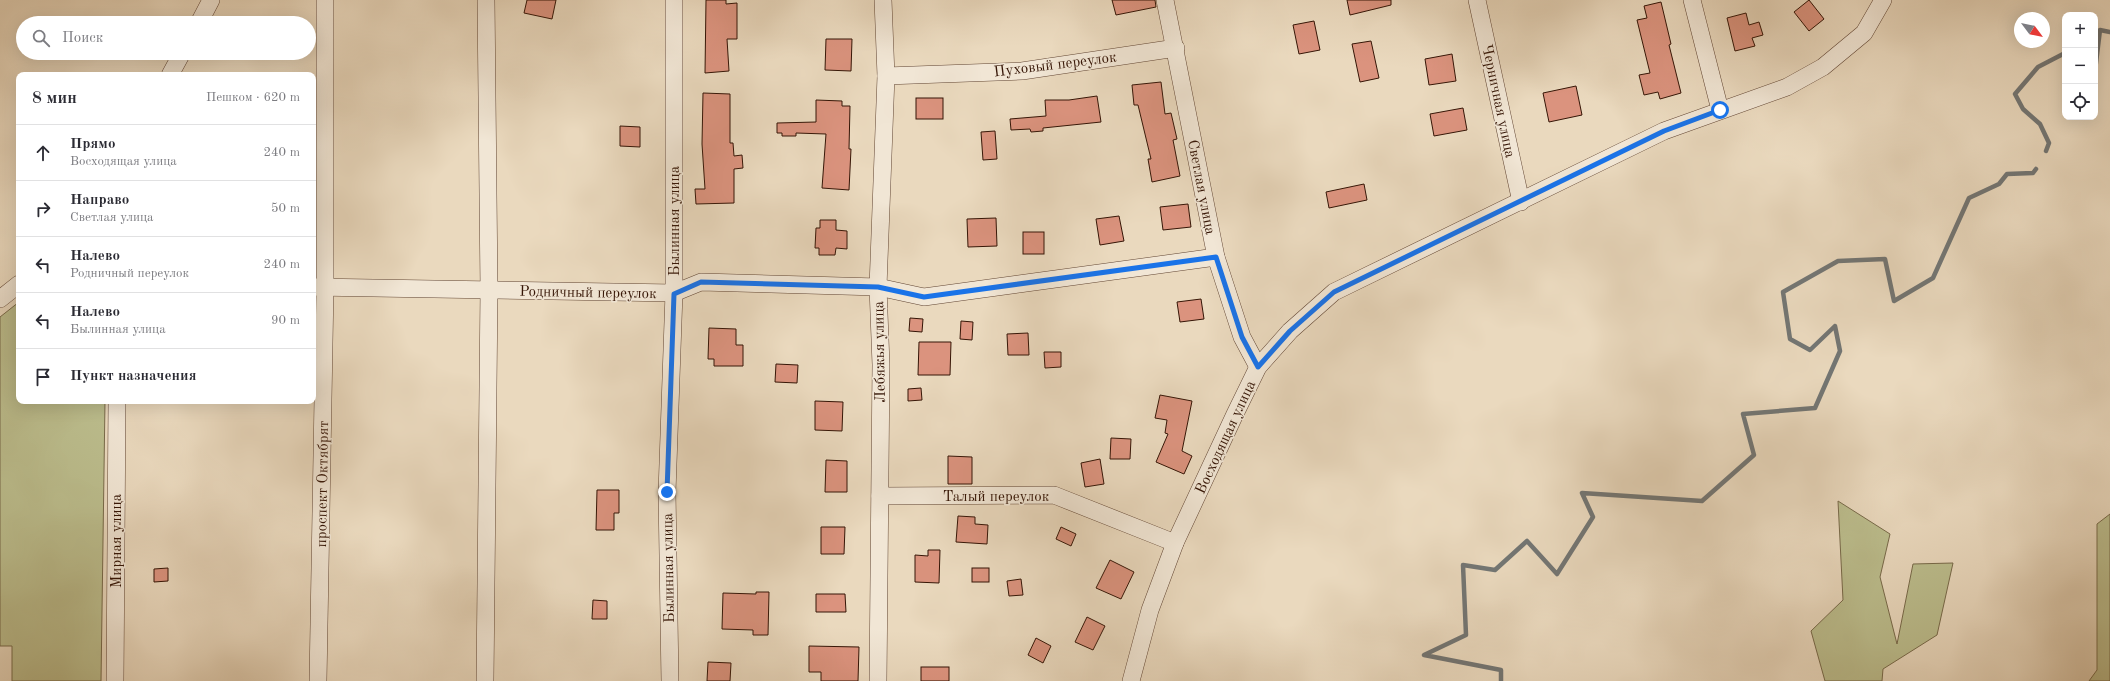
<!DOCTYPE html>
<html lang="ru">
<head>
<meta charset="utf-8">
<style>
  body { margin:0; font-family:"Old Standard TT",serif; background:#f7f7f7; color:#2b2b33 }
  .controls { position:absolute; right:12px; top:12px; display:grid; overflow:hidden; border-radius:8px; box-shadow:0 4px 16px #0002 }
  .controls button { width:36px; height:36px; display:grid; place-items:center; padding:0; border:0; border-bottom:1px solid #e1e1e2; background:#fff; color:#2b2b33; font:20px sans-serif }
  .compass { position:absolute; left:2014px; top:12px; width:36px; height:36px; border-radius:50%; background:#fff; box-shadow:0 4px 16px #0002; rotate:122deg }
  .stop { position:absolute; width:12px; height:12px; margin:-9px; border:3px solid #1a73e8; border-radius:50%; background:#fff }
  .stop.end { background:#1a73e8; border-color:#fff; box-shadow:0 1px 4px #0008 }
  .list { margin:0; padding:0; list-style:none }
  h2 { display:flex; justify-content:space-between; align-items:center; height:52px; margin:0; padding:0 16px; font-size:17px }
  h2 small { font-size:13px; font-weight:400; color:#7c7c81 }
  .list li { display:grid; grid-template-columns:26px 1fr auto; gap:12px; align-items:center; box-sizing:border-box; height:56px; padding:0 16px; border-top:1px solid #e1e1e2 }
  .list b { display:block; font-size:15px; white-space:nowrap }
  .list p { margin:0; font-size:13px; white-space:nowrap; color:#7c7c81 }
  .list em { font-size:13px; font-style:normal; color:#7c7c81 }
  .icon { flex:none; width:22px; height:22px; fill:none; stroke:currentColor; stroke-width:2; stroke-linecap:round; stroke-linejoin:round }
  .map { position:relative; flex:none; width:2110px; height:681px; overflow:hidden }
  .search { position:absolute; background:#fff; box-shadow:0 4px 16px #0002; left:16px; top:16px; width:300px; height:44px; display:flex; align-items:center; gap:10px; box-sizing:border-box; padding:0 14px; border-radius:22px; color:#7c7c81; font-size:15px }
  .panel { position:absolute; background:#fff; box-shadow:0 4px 16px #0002; left:16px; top:72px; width:300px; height:332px; border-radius:8px }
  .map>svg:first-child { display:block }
</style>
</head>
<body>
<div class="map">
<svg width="2110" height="681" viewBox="0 0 2110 681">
  <rect width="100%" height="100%" fill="#ead9be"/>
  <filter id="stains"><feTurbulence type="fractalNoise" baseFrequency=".005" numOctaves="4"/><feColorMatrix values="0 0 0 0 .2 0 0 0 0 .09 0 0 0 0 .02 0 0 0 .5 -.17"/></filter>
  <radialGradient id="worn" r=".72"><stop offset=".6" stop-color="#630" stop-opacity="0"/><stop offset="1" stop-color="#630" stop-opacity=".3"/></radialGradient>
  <g fill="#bcbe8e" stroke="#786a4a">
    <polygon points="19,302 19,401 105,401 101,681 12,681 12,646 0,646 0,317"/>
    <polygon points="1838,501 1890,534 1880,577 1897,644 1913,564 1953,563 1937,635 1883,669 1882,681 1825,681 1811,631 1843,600"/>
    <polygon points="2110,514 2110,681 2089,681 2097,670 2097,524"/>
  </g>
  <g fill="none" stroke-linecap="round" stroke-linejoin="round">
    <g stroke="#737674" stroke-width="4.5">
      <polyline points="2095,71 2100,30 2110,32"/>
      <polyline points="2046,151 2049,143 2040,124 2023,109 2015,94 2038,67 2065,53"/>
      <polyline points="1501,681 1501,670 1424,655 1466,635 1463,565 1495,570 1527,541 1557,574 1593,517 1582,493 1702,501 1754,455 1743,414 1815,408 1840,351 1835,326 1810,350 1790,339 1783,292 1838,261 1885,259 1894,301 1933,278 1969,198 1999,184 2007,174 2033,173 2036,169"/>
    </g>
  </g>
  <g fill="#db937e" stroke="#351506">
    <polygon points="527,0 556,0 552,19 524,13"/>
    <polygon points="706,0 726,0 726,4 737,3 737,39 727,39 729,71 705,73"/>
    <polygon points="1112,0 1155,0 1156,7 1116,15"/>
    <polygon points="1347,0 1391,0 1391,5 1350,15"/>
    <polygon points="1809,0 1824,19 1809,31 1794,12"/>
    <polygon points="1661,2 1671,44 1669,45 1681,93 1660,99 1658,92 1644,95 1639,75 1650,73 1637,20 1647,18 1644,6"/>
    <polygon points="1746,13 1749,25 1759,22 1763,35 1752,38 1755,46 1735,51 1727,18"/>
    <polygon points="1314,21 1320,50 1299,54 1293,25"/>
    <polygon points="826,39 852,39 851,71 825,70"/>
    <polygon points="1371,41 1379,78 1360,82 1352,44"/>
    <polygon points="1452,54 1456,81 1429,85 1425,59"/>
    <polygon points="1161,82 1165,114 1171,113 1177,139 1173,140 1180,176 1152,182 1148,159 1151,159 1138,105 1134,105 1132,85"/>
    <polygon points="1576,86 1582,115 1549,122 1543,93"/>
    <polygon points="703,93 730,94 730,143 733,143 734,156 742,155 743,168 734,169 734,203 696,204 695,189 705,189 702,144"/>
    <polygon points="1097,96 1101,122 1043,128 1043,131 1031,132 1030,129 1011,130 1010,119 1046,116 1045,100 1069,100"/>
    <rect x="916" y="98" width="27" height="21"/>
    <polygon points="816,100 842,101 842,106 850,106 849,149 851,149 849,190 822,188 826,134 796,133 796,136 782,136 782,133 777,133 777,123 816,122"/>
    <polygon points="1463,108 1467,130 1434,136 1430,114"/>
    <polygon points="620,126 640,127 640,147 620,146"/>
    <polygon points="995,131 997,159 983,160 981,132"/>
    <polygon points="1364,184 1367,200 1329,208 1326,192"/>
    <polygon points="1188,204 1191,227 1163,230 1160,207"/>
    <polygon points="1119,216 1124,241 1100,245 1096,219"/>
    <polygon points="996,218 997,246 968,247 967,219"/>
    <polygon points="820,220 836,220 836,230 847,231 847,249 836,248 835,255 819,255 819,248 815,248 816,228 820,228"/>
    <rect x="1023" y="232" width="21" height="22"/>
    <polygon points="1201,299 1204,319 1180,322 1177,302"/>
    <polygon points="910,318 923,319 922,332 909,331"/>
    <polygon points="961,321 973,322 972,340 960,339"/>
    <polygon points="709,328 736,329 736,345 743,345 743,366 714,366 714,359 708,359"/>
    <polygon points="1028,333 1029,355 1008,355 1007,334"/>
    <polygon points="919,342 951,342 950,375 918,375"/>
    <polygon points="1044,352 1061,352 1061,367 1045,368"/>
    <polygon points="776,364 798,365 797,383 775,382"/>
    <polygon points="921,388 922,400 908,401 908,389"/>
    <polygon points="1160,395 1192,401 1182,451 1192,456 1184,474 1156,462 1168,434 1165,433 1167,420 1155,418"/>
    <polygon points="815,401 843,402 842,431 815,430"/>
    <polygon points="1111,438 1131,439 1130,459 1110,459"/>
    <polygon points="948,456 972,457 972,484 948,484"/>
    <polygon points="1100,459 1104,484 1085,487 1081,463"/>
    <polygon points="826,460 847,461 847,492 825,492"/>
    <polygon points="597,490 619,490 619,513 614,513 614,530 596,530"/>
    <polygon points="958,516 975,517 975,524 988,525 987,544 956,542"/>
    <polygon points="821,527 845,527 844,554 821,554"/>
    <polygon points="1061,527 1076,534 1071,546 1056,539"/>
    <polygon points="928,550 940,550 939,583 915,582 915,555 928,556"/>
    <polygon points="1110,560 1134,572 1121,599 1096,588"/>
    <polygon points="168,568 168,581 154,582 154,569"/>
    <rect x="972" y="568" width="17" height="14"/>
    <polygon points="1021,579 1023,595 1009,596 1007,581"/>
    <polygon points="756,592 769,592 768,635 753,635 753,630 722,629 723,593 756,594"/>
    <polygon points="816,594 845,594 846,612 816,612"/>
    <polygon points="593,600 607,601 607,619 592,619"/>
    <polygon points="1087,617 1105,626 1093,650 1075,642"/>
    <polygon points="1036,638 1051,646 1043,663 1028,655"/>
    <polygon points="809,646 859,647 858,681 821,681 821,672 809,672"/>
    <polygon points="708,662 731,663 730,681 707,681"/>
    <rect x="921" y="667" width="28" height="14"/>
  </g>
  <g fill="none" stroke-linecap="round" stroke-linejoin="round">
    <g stroke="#624634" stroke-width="18">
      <g id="minor">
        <polyline points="1165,0 1216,257 1242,337 1258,367"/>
        <polyline points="1477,0 1521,202"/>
        <polyline points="1692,0 1720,110"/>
        <polyline points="199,23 211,0"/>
        <polyline points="170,75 182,53"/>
        <polyline points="886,76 1022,71 1176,48"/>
        <polyline points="313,287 674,293 701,282 878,287 924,297 1216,257"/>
        <polyline points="0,299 19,284"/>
        <polyline points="880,496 1054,495 1175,543"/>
        <polyline points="115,681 117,401"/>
        <polyline points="318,681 325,287 325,0"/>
        <polyline points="485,681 489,290 486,0"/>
        <polyline points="670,681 667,492 674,293 674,0"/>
        <polyline points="878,681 881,365 878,287 886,76 883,0"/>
        <polyline points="1131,681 1150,610 1175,543 1235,414 1258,367 1290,331 1334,292 1664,131 1787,87 1823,67 1864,33 1883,0"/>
      </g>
    </g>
    <use href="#minor" stroke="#f1e6d5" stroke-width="17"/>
  </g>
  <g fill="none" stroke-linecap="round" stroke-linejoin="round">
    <polyline stroke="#1a73e8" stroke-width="5" points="667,492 674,294 701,282 878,287 924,297 1216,257 1242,337 1258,367 1290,331 1334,292 1664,131 1720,110"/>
  </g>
  <g text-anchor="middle" stroke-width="3" stroke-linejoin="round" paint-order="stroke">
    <g font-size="15" fill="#351506" stroke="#f1e6d5">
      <text transform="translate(1055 64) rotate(-7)" y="5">Пуховый переулок</text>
      <text transform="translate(1499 101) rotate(78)" y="5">Черничная улица</text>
      <text transform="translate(1202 187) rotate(79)" y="5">Светлая улица</text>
      <text transform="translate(674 221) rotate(-90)" y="5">Былинная улица</text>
      <text transform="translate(588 292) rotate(1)" y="5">Родничный переулок</text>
      <text transform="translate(879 352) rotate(-91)" y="5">Лебяжья улица</text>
      <text transform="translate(1225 437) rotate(-65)" y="5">Восходящая улица</text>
      <text transform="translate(322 484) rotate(-89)" y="5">проспект Октябрят</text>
      <text x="996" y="501">Талый переулок</text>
      <text transform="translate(116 541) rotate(-90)" y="5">Мирная улица</text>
      <text transform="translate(668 568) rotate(-91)" y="5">Былинная улица</text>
    </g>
  </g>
  <rect width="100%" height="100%" filter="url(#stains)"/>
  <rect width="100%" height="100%" fill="url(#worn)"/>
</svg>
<div class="controls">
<button>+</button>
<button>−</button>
<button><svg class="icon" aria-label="locate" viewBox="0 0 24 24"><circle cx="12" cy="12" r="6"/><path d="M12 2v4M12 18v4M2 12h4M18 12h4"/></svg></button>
</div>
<svg class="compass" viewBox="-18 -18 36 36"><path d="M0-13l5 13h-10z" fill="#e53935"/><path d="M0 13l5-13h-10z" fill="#7c7c81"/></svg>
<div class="stop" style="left:1720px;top:110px"></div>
<div class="stop end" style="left:667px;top:492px"></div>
<div class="search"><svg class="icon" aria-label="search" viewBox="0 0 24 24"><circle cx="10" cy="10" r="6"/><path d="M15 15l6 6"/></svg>Поиск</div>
<section class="panel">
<h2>8 мин<small>Пешком · 620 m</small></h2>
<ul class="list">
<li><svg class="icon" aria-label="ahead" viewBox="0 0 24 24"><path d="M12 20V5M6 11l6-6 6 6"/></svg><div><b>Прямо</b><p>Восходящая улица</p></div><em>240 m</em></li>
<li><svg class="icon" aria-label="right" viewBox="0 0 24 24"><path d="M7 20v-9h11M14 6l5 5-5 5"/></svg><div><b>Направо</b><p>Светлая улица</p></div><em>50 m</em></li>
<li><svg class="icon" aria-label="left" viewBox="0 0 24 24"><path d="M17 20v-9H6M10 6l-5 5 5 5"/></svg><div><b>Налево</b><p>Родничный переулок</p></div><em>240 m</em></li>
<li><svg class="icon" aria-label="left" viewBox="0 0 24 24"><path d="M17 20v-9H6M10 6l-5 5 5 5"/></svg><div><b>Налево</b><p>Былинная улица</p></div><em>90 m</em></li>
<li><svg class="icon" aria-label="arrive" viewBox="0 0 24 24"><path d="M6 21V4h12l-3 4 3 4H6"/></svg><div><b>Пункт назначения</b></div></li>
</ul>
</section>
</div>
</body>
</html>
